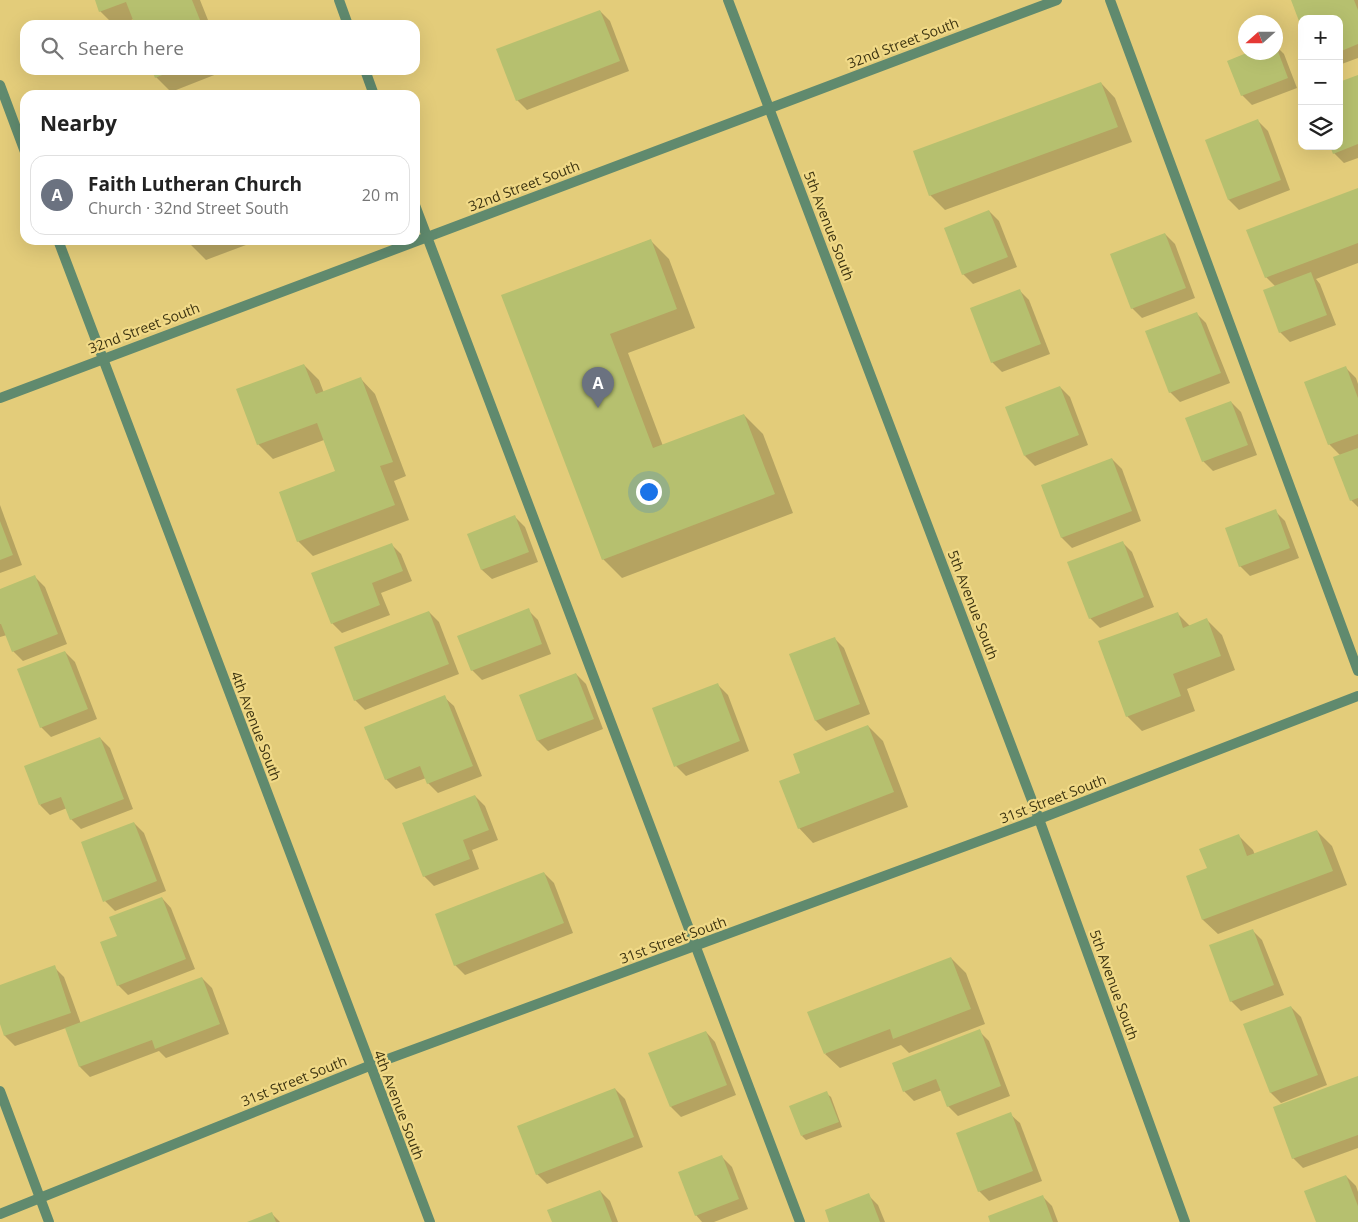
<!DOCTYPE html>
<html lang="en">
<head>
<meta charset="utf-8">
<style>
  body { margin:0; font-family:"Open Sans",sans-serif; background:#f6f6f6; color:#222 }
  .controls { position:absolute; right:15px; top:15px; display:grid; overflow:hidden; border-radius:10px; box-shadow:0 5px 20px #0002 }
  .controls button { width:45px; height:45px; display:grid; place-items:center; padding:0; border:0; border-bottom:1px solid #e0e0e0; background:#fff; color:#222; font:25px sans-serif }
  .compass { position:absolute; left:1238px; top:15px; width:45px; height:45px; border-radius:50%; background:#fff; box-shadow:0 5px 20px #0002; rotate:249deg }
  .you { position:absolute; left:648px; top:491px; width:18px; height:18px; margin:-12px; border:4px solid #fff; border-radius:50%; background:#1a73e8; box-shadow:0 0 0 8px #1a73e833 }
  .badge { display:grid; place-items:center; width:32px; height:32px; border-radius:50%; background:#3f45ba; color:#fff; font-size:16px; font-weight:700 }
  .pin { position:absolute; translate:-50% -41px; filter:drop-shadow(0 1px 2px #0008) }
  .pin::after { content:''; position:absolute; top:26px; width:18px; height:15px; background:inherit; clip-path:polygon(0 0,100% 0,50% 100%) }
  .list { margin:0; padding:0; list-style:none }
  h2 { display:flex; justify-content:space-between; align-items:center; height:65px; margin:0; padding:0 20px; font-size:21px }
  h2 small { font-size:16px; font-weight:400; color:#767676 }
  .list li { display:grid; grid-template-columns:32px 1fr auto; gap:15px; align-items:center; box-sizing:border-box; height:80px; margin:0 10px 10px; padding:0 10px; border:1px solid #e0e0e0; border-radius:15px }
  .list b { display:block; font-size:19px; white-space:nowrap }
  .list p { margin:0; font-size:16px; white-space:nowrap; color:#767676 }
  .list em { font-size:16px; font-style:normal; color:#767676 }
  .icon { flex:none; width:28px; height:28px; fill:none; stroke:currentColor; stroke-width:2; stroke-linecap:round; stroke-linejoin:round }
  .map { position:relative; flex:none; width:1358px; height:1222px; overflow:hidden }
  .search { position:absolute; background:#fff; box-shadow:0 5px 20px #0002; left:20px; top:20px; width:400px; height:55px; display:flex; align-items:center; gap:12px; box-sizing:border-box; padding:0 18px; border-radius:15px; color:#767676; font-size:19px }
  .panel { position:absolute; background:#fff; box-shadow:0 5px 20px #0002; left:20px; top:90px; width:400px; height:155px; border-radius:15px }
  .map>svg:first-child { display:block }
</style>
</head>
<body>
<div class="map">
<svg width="1358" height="1222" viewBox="0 0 1358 1222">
  <rect width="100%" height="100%" fill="#e3cc7a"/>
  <g fill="#0003">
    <polygon points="96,0 200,0 210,25 136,25 134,19 118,25 114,25 100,11"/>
    <polygon points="1292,0 1358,0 1358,58 1339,65 1339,19"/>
    <polygon points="600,11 610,21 629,71 527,110 517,100"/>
    <polygon points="1276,46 1284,54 1297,88 1252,105 1242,95 1276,52"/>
    <polygon points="153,70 227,70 171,92 156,77"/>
    <polygon points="1358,76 1358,158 1344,163 1334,153 1339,146"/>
    <polygon points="1101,83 1115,98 1132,142 945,210 930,195"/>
    <polygon points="1258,121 1268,131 1290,190 1239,210 1229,200 1207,141"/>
    <polygon points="1358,189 1358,263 1316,279 1320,284 1336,325 1290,342 1280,332 1276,287 1266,277"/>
    <polygon points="989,211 999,221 1017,267 973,284 963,274"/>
    <polygon points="1165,234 1175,244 1195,298 1142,318 1132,308"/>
    <polygon points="189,240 259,240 206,260 191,245"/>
    <polygon points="650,240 669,259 695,328 628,353 663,446 744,415 763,434 793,513 622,578 603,559 503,296"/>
    <polygon points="1019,290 1029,300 1050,354 1002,372 992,362"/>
    <polygon points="1196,313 1206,323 1230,383 1180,402 1170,392"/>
    <polygon points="304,365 319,380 324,393 361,379 375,394 406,476 394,481 409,520 313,556 298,541 336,472 324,440 273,459 258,444"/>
    <polygon points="1346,368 1356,378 1358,384 1358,507 1351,500 1341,456 1329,444"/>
    <polygon points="1060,387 1070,397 1088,445 1035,466 1025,456"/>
    <polygon points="1231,402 1241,412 1257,455 1213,471 1203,461"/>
    <polygon points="1112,459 1122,469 1141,521 1072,548 1062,538 1043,486"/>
    <polygon points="0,505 22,565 0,573"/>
    <polygon points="1275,511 1285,521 1299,558 1250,576 1240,566"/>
    <polygon points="515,517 525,527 538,562 492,579 482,570 469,535"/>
    <polygon points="1122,542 1132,552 1154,607 1100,628 1090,618"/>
    <polygon points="391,544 401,554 412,581 381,593 390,615 342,633 332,623"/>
    <polygon points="35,577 45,587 67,644 23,661 13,651 7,635 0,637 0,590"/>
    <polygon points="528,610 538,620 551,654 482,680 472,670"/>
    <polygon points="429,612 439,622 459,674 365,710 355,700"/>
    <polygon points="1177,613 1190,626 1207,620 1222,635 1235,670 1187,689 1195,711 1142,731 1127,716"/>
    <polygon points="834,638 844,648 870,714 826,731 816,721 791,655"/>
    <polygon points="65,652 75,662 97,719 51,737 41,727"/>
    <polygon points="576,674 586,684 603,729 548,751 538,741 520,696"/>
    <polygon points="718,685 728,695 749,751 686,776 676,766"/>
    <polygon points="444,697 454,706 482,776 438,793 428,783 426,778 396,789 386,779"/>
    <polygon points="868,726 883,741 908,807 813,843 799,828"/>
    <polygon points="100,738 110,748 133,809 81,829 71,819 67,808 50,815 40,805"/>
    <polygon points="475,796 485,806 498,840 472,850 479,869 434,886 424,876"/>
    <polygon points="134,823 144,833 166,891 115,911 105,901"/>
    <polygon points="1317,831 1332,846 1347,885 1218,934 1203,920 1187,877 1208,869 1238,835 1253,850 1255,855"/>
    <polygon points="544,873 554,883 573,933 465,975 455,965"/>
    <polygon points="162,898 171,908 195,969 128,995 118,985 118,936"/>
    <polygon points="1252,930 1262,940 1284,995 1241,1011 1231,1001"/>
    <polygon points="951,958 966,973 985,1024 909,1053 901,1045 840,1068 825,1054"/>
    <polygon points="54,967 64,977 81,1024 202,978 212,988 229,1034 166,1058 159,1051 90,1077 80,1067 66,1028 15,1046 5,1036 0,1020 0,986"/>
    <polygon points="1291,1007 1301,1017 1327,1085 1281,1103 1271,1093 1245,1025"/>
    <polygon points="979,1031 989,1041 1010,1096 958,1116 948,1106 942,1090 914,1101 904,1091"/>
    <polygon points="706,1032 715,1042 736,1095 681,1117 671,1107"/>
    <polygon points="1358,1077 1358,1148 1303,1168 1293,1158"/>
    <polygon points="615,1089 625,1099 643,1147 547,1184 537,1174"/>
    <polygon points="826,1093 831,1097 842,1127 806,1140 802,1136"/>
    <polygon points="1010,1114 1020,1123 1042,1181 989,1201 979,1191"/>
    <polygon points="722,1157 732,1167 748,1209 714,1222 702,1222 696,1215"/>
    <polygon points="1346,1176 1356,1186 1358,1192 1358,1222 1318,1222"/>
    <polygon points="600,1191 610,1201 618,1222 553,1222"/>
    <polygon points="868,1195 878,1205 885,1222 831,1222"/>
    <polygon points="1042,1196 1052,1206 1058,1222 991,1222"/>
    <polygon points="272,1214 280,1222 250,1222"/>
  </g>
  <g fill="#b6c06f">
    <polygon points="95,0 192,0 202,25 135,25 126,2 99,12"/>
    <polygon points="1291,0 1354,0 1358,10 1358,44 1339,52 1339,19 1302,19 1302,29"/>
    <polygon points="600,10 620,61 516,101 496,49"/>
    <polygon points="1276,46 1288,78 1241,96 1227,61 1249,52 1276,52"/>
    <polygon points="152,70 174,70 155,78"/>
    <polygon points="1358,75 1358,144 1333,154 1330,146 1339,146 1339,82"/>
    <polygon points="1101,82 1118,127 929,196 913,151"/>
    <polygon points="1258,119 1281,180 1228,200 1205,140"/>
    <polygon points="1358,188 1358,243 1265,278 1246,230"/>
    <polygon points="989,210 1008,257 962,275 944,228"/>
    <polygon points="1165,233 1186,288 1131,309 1110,254"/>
    <polygon points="651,239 677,309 610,334 653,448 744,414 775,494 602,560 501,295"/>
    <polygon points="1311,272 1327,315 1279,333 1263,290"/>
    <polygon points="1020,289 1041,344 991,363 970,308"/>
    <polygon points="1197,312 1221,373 1169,393 1145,331"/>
    <polygon points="304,364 316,394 361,377 393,462 380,466 395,505 297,542 279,492 335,471 317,423 257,445 236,389"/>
    <polygon points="1346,366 1358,398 1358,434 1328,445 1304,382"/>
    <polygon points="1060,386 1079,435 1024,456 1005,407"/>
    <polygon points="1231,401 1248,445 1202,462 1185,418"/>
    <polygon points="1358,448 1358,498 1350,501 1333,457"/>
    <polygon points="1112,458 1132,511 1061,538 1041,485"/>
    <polygon points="1276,509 1290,548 1239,567 1225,528"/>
    <polygon points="515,515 529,552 481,570 467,534"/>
    <polygon points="0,521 13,555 0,560"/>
    <polygon points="1123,541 1144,597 1089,619 1067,562"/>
    <polygon points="392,543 403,571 372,583 380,605 331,624 311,573"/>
    <polygon points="35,575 58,634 12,652 1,624 0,624 0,589"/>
    <polygon points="529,608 542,644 471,671 457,636"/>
    <polygon points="429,611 449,664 354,701 334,647"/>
    <polygon points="1178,612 1183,628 1207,618 1221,656 1173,674 1181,696 1126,717 1098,641"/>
    <polygon points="835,637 860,704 815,721 789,654"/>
    <polygon points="65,651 88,709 40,728 17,669"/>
    <polygon points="576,673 594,719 537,741 519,695"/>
    <polygon points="718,683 740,741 674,767 652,708"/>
    <polygon points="445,695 473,766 427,784 420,766 385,780 364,727"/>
    <polygon points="868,725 894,792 798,829 779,781 800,773 793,754"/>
    <polygon points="100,737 124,799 70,820 61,797 39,805 24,766"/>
    <polygon points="475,795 489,830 463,840 470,859 423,877 402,823"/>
    <polygon points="134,822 157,881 103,902 81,842"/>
    <polygon points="1317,830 1333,871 1202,920 1186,876 1207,868 1199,849 1239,834 1247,856"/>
    <polygon points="544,872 564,923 454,966 435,914"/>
    <polygon points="162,897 186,959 117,986 100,942 117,936 109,917"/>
    <polygon points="1253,929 1274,985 1230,1002 1209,945"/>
    <polygon points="951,957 971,1009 893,1039 890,1029 824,1054 807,1012"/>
    <polygon points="55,965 71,1013 4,1036 0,1024 0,985"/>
    <polygon points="202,977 220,1024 155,1049 152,1040 79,1067 65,1028"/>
    <polygon points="1291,1006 1318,1075 1270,1093 1243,1024"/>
    <polygon points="980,1029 1001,1086 947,1107 936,1079 903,1092 892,1063"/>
    <polygon points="706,1031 727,1085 670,1107 648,1053"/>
    <polygon points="1358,1076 1358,1135 1292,1159 1273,1107"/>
    <polygon points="615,1088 634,1137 536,1175 517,1126"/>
    <polygon points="827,1091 839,1122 801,1136 789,1106"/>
    <polygon points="1011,1112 1033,1171 978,1192 956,1133"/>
    <polygon points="722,1155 739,1199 695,1216 678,1172"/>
    <polygon points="1346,1175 1358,1206 1358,1222 1316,1222 1304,1191"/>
    <polygon points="600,1190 612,1222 552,1222 547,1210"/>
    <polygon points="869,1193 880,1222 829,1222 825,1210"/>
    <polygon points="1043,1195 1053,1222 990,1222 988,1216"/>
    <polygon points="272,1212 276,1222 247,1222"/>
  </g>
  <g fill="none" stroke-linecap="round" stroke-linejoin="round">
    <g stroke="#608a6e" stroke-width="10">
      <polyline points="339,0 348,25"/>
      <polyline points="1110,0 1358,671"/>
      <polyline points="365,70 374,95"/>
      <polyline points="415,205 800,1222"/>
      <polyline points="0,1091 49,1222"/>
    </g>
    <g stroke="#608a6e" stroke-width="10">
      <polyline points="728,0 1039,819 1185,1222"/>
      <polyline points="0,85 25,152"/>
      <polyline points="58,240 430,1222"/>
      <polyline points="0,398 1057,0"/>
      <polyline points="0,1214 369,1066 1039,819 1358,696"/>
    </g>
  </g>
  <g text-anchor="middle" stroke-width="4.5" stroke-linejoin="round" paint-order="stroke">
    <g font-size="14" fill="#3d3411" stroke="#f0d987">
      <text transform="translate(903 43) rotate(-21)" y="5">32nd Street South</text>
      <text transform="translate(524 186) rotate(-21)" y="5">32nd Street South</text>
      <text transform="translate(829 226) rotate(69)" y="5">5th Avenue South</text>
      <text transform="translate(144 328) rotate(-21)" y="5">32nd Street South</text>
      <text transform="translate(973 605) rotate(69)" y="5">5th Avenue South</text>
      <text transform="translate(256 726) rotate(69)" y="5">4th Avenue South</text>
      <text transform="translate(1053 799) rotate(-21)" y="5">31st Street South</text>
      <text transform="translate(673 940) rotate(-20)" y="5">31st Street South</text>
      <text transform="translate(1114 985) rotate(70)" y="5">5th Avenue South</text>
      <text transform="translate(294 1081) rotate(-22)" y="5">31st Street South</text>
      <text transform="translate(399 1105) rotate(69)" y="5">4th Avenue South</text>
    </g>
  </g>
</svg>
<div class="controls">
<button>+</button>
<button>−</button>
<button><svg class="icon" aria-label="layers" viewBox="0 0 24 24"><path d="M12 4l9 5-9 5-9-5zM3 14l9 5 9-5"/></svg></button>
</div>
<svg class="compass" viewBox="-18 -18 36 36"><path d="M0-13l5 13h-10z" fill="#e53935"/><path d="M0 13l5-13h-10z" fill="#767676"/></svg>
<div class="you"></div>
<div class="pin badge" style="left:598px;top:408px;background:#6b7280">A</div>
<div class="search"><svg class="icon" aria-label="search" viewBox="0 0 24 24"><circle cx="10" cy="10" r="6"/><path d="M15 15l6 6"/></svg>Search here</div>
<section class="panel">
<h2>Nearby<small></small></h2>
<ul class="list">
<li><span class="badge" style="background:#6b7280">A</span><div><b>Faith Lutheran Church</b><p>Church · 32nd Street South</p></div><em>20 m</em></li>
</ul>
</section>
</div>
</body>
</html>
